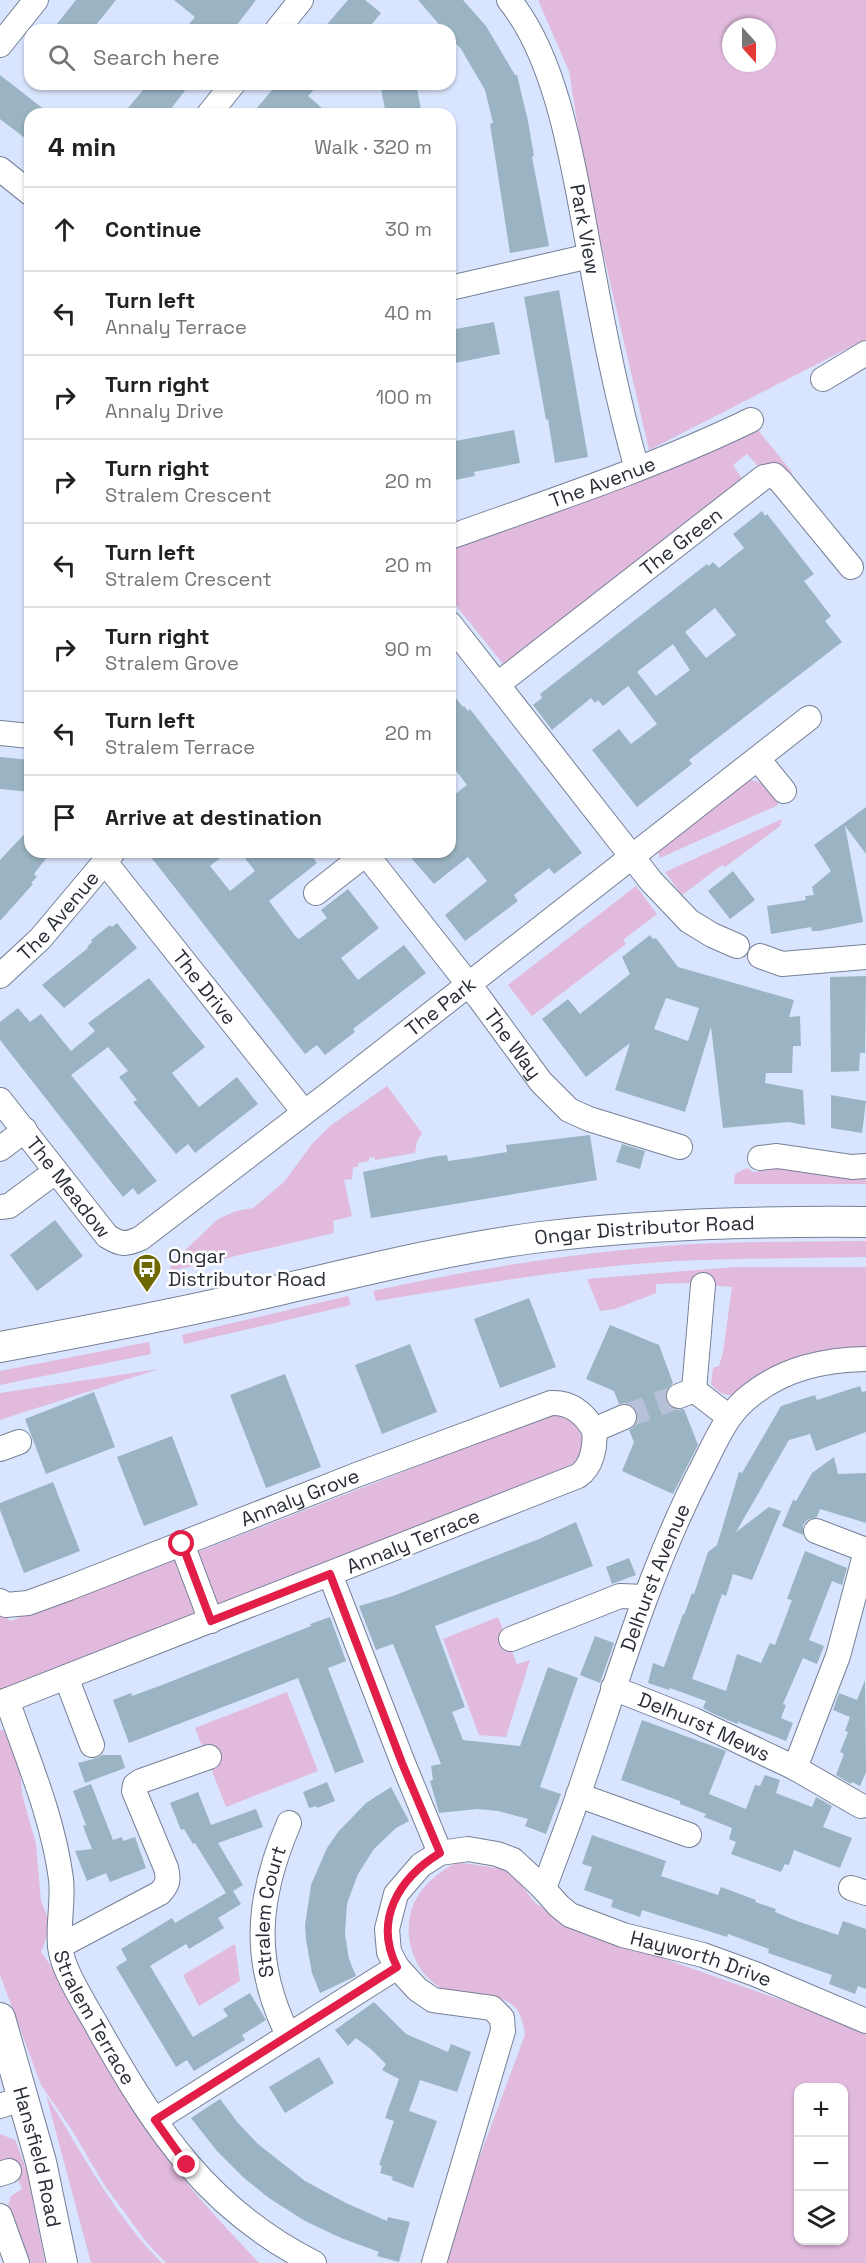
<!DOCTYPE html>
<html lang="en">
<head>
<meta charset="utf-8">
<style>
  body { margin:0; font-family:"Space Grotesk",sans-serif; background:#f2f2f2; color:#222 }
  .controls { position:absolute; right:18px; bottom:18px; display:grid; overflow:hidden; border-radius:12px; box-shadow:0 2px 4px #0004 }
  .controls button { width:54px; height:54px; display:grid; place-items:center; padding:0; border:0; border-bottom:2px solid #e0e0e0; background:#fff; color:#222; font:30px sans-serif }
  .compass { position:absolute; left:722px; top:18px; width:54px; height:54px; border-radius:50%; background:#fff; box-shadow:0 2px 4px #0004; rotate:159deg }
  .stop { position:absolute; width:18px; height:18px; margin:-14px; border:4px solid #e11d48; border-radius:50%; background:#fff }
  .stop.end { background:#e11d48; border-color:#fff; box-shadow:0 2px 6px #0008 }
  .list { margin:0; padding:0; list-style:none }
  h2 { display:flex; justify-content:space-between; align-items:center; height:78px; margin:0; padding:0 24px; font-size:26px }
  h2 small { font-size:20px; font-weight:400; color:#767676 }
  .list li { display:grid; grid-template-columns:39px 1fr auto; gap:18px; align-items:center; box-sizing:border-box; height:84px; padding:0 24px; border-top:2px solid #e0e0e0 }
  .list b { display:block; font-size:22px; white-space:nowrap }
  .list p { margin:0; font-size:20px; white-space:nowrap; color:#767676 }
  .list em { font-size:20px; font-style:normal; color:#767676 }
  .icon { flex:none; width:33px; height:33px; fill:none; stroke:currentColor; stroke-width:2; stroke-linecap:round; stroke-linejoin:round }
  .map { position:relative; flex:none; width:866px; height:2263px; overflow:hidden }
  .search { position:absolute; background:#fff; box-shadow:0 2px 4px #0004; left:24px; top:24px; width:432px; height:66px; display:flex; align-items:center; gap:15px; box-sizing:border-box; padding:0 21px; border-radius:18px; color:#767676; font-size:22px }
  .panel { position:absolute; background:#fff; box-shadow:0 2px 4px #0004; left:24px; top:108px; width:432px; height:750px; border-radius:18px }
  .map>svg:first-child { display:block }
</style>
</head>
<body>
<div class="map">
<svg width="866" height="2263" viewBox="0 0 866 2263">
  <rect width="100%" height="100%" fill="#d9e5fe"/>
  <g fill="#e1bade" fill-rule="evenodd">
    <path d="M538,0H866V339L649,450L586,178L569,71ZM731,27H767V63H731Z"/>
    <path d="M758,430L792,472L791,475L773,466H758L747,454L733,465L742,479L737,488L504,665L450,598V546C555,512 658,475 758,430Z"/>
    <path d="M746,780C761,779 776,789 778,805L660,858L657,850Z"/>
    <polygon points="782,819 780,826 725,867 722,865 682,895 665,872"/>
    <polygon points="636,886 657,914 623,940 626,944 532,1016 508,985"/>
    <polygon points="387,1086 422,1133 417,1142 415,1153 375,1160 375,1157 369,1158 369,1161 358,1163 358,1167 353,1167 352,1179 344,1180 352,1216 333,1221 334,1233 167,1272 179,1256 218,1219 236,1211 253,1208 284,1182 312,1144 330,1126"/>
    <polygon points="772,1166 866,1175 866,1184 734,1184 735,1174 747,1168 753,1172 769,1170"/>
    <path d="M866,1241V1257C785,1259 705,1257 624,1265C541,1273 458,1288 376,1301L373,1291C478,1268 585,1251 693,1244C750,1241 808,1242 866,1241Z"/>
    <path d="M734,1267H866V1348C841,1348 808,1352 784,1362C761,1373 737,1415 711,1384L713,1368L719,1366L723,1352L732,1287L687,1283L656,1284V1293L615,1309L600,1311L587,1279Z"/>
    <polygon points="348,1296 351,1305 184,1344 182,1335"/>
    <polygon points="149,1342 151,1354 0,1385 0,1371"/>
    <polygon points="159,1369 15,1415 0,1420 0,1393"/>
    <path d="M554,1413L568,1414C577,1424 587,1441 581,1454C578,1460 569,1466 563,1471L0,1692V1612L10,1621L203,1550Z"/>
    <polygon points="498,1617 517,1664 530,1660 506,1737 479,1735 443,1639"/>
    <polygon points="287,1692 318,1771 226,1807 195,1728"/>
    <path d="M0,1730H3L19,1759L22,1794L36,1844L41,1901L51,1926L41,1952C82,2008 111,2071 147,2129C178,2178 220,2221 259,2263H166L147,2243L105,2186L70,2127L41,2085L0,1975Z"/>
    <path d="M457,1862L510,1870L535,1903L575,1927L866,2030V2263H440L525,2035C523,2023 521,2010 510,2003C491,1991 468,2000 447,1991C412,1976 397,1928 419,1894C429,1879 442,1871 457,1862ZM798,2088H844V2240H798Z"/>
    <polygon points="235,1944 240,1981 199,2006 183,1975"/>
    <path d="M46,2095C82,2153 114,2215 162,2263H91Z"/>
    <polygon points="0,2134 15,2140 27,2171 45,2263 27,2263 6,2212 11,2196 22,2189 16,2174 0,2172"/>
  </g>
  <g fill="#9ab4c3" fill-rule="evenodd">
    <polygon points="76,0 116,0 92,30 52,30"/>
    <polygon points="174,0 256,0 233,30 184,30 195,17"/>
    <polygon points="348,0 365,0 381,13 367,30 322,30"/>
    <polygon points="418,0 463,0 486,26 515,75 517,75 528,121 534,156 532,157 549,246 510,253 490,124 493,123 485,90 461,49 450,37 450,30 444,30"/>
    <polygon points="0,75 50,114 30,114 30,142 0,119"/>
    <polygon points="148,84 190,84 167,114 123,114"/>
    <polygon points="277,84 319,84 308,96 329,114 252,114"/>
    <polygon points="380,84 416,84 422,114 386,114"/>
    <polygon points="559,290 588,457 555,463 548,419 546,420 524,297"/>
    <polygon points="494,322 500,354 450,364 450,330"/>
    <polygon points="514,430 520,463 474,472 475,476 450,481 450,442"/>
    <path d="M762,511L765,516L767,514L814,574L804,581L831,616L825,621L842,642L689,760L692,764L637,807L592,750L619,729L631,744L657,724L628,686L603,706L598,700L595,703L591,698L552,730L533,705L542,698L540,694L707,564L709,566L713,562L719,568L744,548L733,534ZM715,608L736,635L706,658L685,632ZM673,644L690,670L656,696L637,672Z"/>
    <polygon points="450,691 463,707 464,706 468,711 470,709 582,853 554,874 549,868 514,895 518,901 465,941 445,915 487,881 468,857 434,884 406,852 450,852 450,798 467,785 450,763"/>
    <polygon points="0,757 30,760 30,792 0,789"/>
    <polygon points="866,807 866,854 845,826 863,922 819,931 812,931 811,927 771,934 767,906 806,900 805,896 814,895 812,887 831,871 814,845"/>
    <polygon points="30,828 30,852 51,852 34,874 37,877 31,883 33,884 0,921 0,860"/>
    <polygon points="147,852 228,852 210,866 230,891 255,871 240,852 309,852 317,863 269,901 296,937 299,939 327,918 321,910 348,889 379,928 341,958 358,980 404,945 426,973 353,1029 355,1032 325,1055 317,1045 305,1054"/>
    <polygon points="733,871 755,900 730,919 708,891"/>
    <polygon points="117,923 137,948 64,1008 42,985 88,948 87,947 92,942 91,940 110,925 112,927"/>
    <path d="M650,935L653,939L656,938L678,967L794,1000L789,1017L800,1016L801,1046H793L792,1073H766L765,1083L803,1090L805,1125L788,1122L723,1128L711,1027L685,1112L615,1090L630,1043L586,1077L542,1019L568,999L580,1014L630,974L622,957ZM666,998L699,1008L688,1041L654,1029Z"/>
    <polygon points="866,976 865,1053 860,1053 859,1071 831,1072 830,977"/>
    <polygon points="149,978 205,1047 172,1073 199,1107 237,1077 258,1104 195,1153 188,1144 176,1154 133,1102 137,1100 119,1077 128,1071 108,1047 71,1075 157,1181 138,1195 133,1188 123,1197 0,1040 0,1022 18,1008 30,1022 41,1014 71,1051 95,1031 88,1023"/>
    <polygon points="831,1095 866,1101 862,1133 831,1128"/>
    <polygon points="590,1135 597,1180 371,1218 363,1172 432,1157 447,1155 448,1161 470,1158 507,1152 506,1145"/>
    <polygon points="622,1144 645,1151 640,1169 616,1162"/>
    <polygon points="55,1220 83,1256 37,1291 10,1255"/>
    <polygon points="529,1298 556,1367 500,1388 474,1319"/>
    <polygon points="610,1325 659,1345 673,1383 668,1388 665,1393 666,1401 671,1407 676,1410 684,1409 698,1445 673,1494 622,1471 634,1442 629,1430 636,1425 638,1418 637,1412 632,1405 626,1403 619,1404 614,1391 586,1379"/>
    <polygon points="410,1344 437,1412 382,1434 355,1365"/>
    <polygon points="285,1374 321,1467 266,1488 230,1395"/>
    <polygon points="860,1386 862,1392 866,1391 866,1432 816,1451 810,1434 789,1440 736,1532 769,1507 781,1511 752,1580 733,1574 726,1596 722,1594 692,1679 726,1691 737,1654 761,1663 770,1643 775,1645 792,1600 787,1599 805,1551 847,1568 842,1585 832,1581 809,1640 824,1646 817,1664 803,1658 783,1704 786,1705 781,1718 793,1723 786,1741 738,1722 737,1724 712,1713 703,1708 706,1701 670,1688 669,1690 648,1683 653,1663 664,1667 683,1614 684,1615 692,1593 694,1594 708,1552 717,1545 739,1472 742,1473 781,1406 815,1395 817,1400"/>
    <polygon points="94,1392 115,1447 46,1474 25,1419"/>
    <polygon points="172,1436 198,1505 144,1526 117,1457"/>
    <polygon points="834,1457 838,1474 866,1473 866,1523 820,1509 817,1517 807,1520 803,1525 803,1535 782,1526 793,1500 796,1501 812,1473"/>
    <polygon points="53,1482 80,1551 24,1573 0,1510 0,1503"/>
    <polygon points="576,1522 593,1566 435,1626 465,1707 452,1712 463,1740 520,1746 548,1667 578,1678 540,1787 561,1794 546,1834 525,1826 528,1819 498,1811 477,1809 439,1813 430,1781 433,1780 431,1766 441,1764 425,1723 393,1644 376,1650 359,1606 393,1596 539,1539"/>
    <polygon points="629,1558 636,1575 612,1584 606,1567"/>
    <polygon points="330,1617 346,1661 328,1668 364,1762 335,1773 298,1678 129,1743 113,1700 131,1693 132,1696 162,1685 311,1626 310,1624"/>
    <polygon points="595,1636 614,1643 600,1683 580,1675"/>
    <polygon points="865,1680 866,1772 860,1786 852,1782 851,1784 836,1775 844,1754 840,1752 848,1732 845,1731 850,1717 833,1710 839,1693 857,1700"/>
    <polygon points="642,1720 726,1751 709,1794 746,1809 755,1785 760,1786 765,1775 780,1780 776,1793 812,1807 816,1797 832,1806 823,1827 852,1838 840,1868 794,1850 789,1865 785,1864 781,1872 731,1854 736,1842 729,1839 732,1828 704,1817 706,1814 680,1804 680,1801 621,1780"/>
    <polygon points="102,1755 121,1755 125,1768 85,1783 78,1763 97,1758"/>
    <polygon points="327,1782 335,1801 317,1808 316,1806 309,1808 303,1792"/>
    <polygon points="91,1784 113,1840 122,1837 123,1841 135,1837 146,1868 110,1882 106,1873 87,1881 75,1851 92,1849 83,1826 86,1825 73,1791"/>
    <polygon points="391,1787 409,1821 396,1828 374,1849 358,1874 352,1890 347,1904 345,1934 349,1959 356,1976 320,1993 312,1973 306,1940 305,1925 311,1885 327,1848 338,1832 366,1803"/>
    <polygon points="198,1792 211,1825 256,1809 263,1827 218,1843 243,1885 233,1891 241,1904 218,1918 224,1928 189,1949 186,1944 150,1966 193,2037 228,2016 223,2009 250,1993 266,2020 242,2035 245,2040 194,2071 187,2060 176,2067 116,1967 127,1960 121,1949 172,1918 175,1923 226,1893 195,1843 193,1844 184,1829 181,1830 170,1803"/>
    <polygon points="592,1835 666,1861 661,1876 718,1895 721,1887 756,1900 755,1902 776,1909 775,1912 797,1921 838,1935 843,1921 866,1929 866,1989 858,1986 855,1994 829,1984 832,1975 768,1953 769,1949 728,1934 727,1937 642,1910 640,1917 611,1907 613,1900 584,1890 592,1867 582,1864"/>
    <polygon points="374,2002 406,2034 448,2052 451,2044 471,2052 457,2092 420,2080 409,2111 437,2121 413,2188 392,2180 393,2177 380,2173 382,2166 379,2165 394,2121 385,2118 399,2079 382,2070 386,2064 372,2050 356,2038 348,2046 335,2030"/>
    <polygon points="319,2057 334,2083 285,2113 269,2087"/>
    <polygon points="220,2099 238,2123 258,2144 305,2181 346,2203 387,2221 388,2217 410,2222 399,2262 377,2256 379,2252 341,2238 305,2221 269,2198 244,2178 217,2151 191,2118"/>
  </g>
  <g fill="none" stroke-linecap="round" stroke-linejoin="round">
    <polyline stroke="#b6c0d6" stroke-width="24" stroke-dasharray="24 12" stroke-linecap="butt" points="624,1417 679,1396"/>
    <g stroke="#758096" stroke-width="26">
      <g id="minor">
        <path id="s1" d="M509,0C560,62 575,177 590,255C603,326 617,399 637,469"/>
        <polyline points="277,30 301,0"/>
        <polyline points="0,45 36,0"/>
        <polyline points="209,114 233,84"/>
        <polyline points="0,169 30,193"/>
        <polyline points="450,288 590,256"/>
        <polyline points="823,379 866,353"/>
        <path id="s2" d="M450,537C551,501 654,467 751,420"/>
        <polyline points="450,624 651,881 689,921 712,935 737,946"/>
        <path id="s3" d="M498,684L764,477L774,475L782,483L851,567"/>
        <polyline points="0,733 30,736"/>
        <polyline points="758,759 784,791"/>
        <path id="s4" d="M366,854L480,999L541,1082L569,1110L589,1119L680,1147"/>
        <path id="s5" d="M105,862L304,1112"/>
        <polyline points="316,893 368,852"/>
        <polyline points="760,956 782,964 866,957"/>
        <path id="s6" d="M0,976L40,939L113,852"/>
        <path id="s7" d="M0,1100L107,1236C121,1245 126,1245 141,1238L330,1093L809,718"/>
        <polyline points="0,1149 25,1130"/>
        <polyline points="760,1158 777,1156 852,1167 866,1166"/>
        <polyline points="0,1207 9,1206 55,1172"/>
        <polyline points="694,1390 703,1285"/>
        <polyline points="679,1396 694,1390 729,1417"/>
        <polyline points="594,1430 624,1417"/>
        <polyline points="0,1449 19,1442"/>
        <polyline points="816,1531 866,1550"/>
        <polyline points="182,1544 211,1621"/>
        <polyline points="330,1574 403,1763 440,1853"/>
        <path id="s8" d="M0,1601L6,1605L28,1603L69,1588L359,1474L551,1403C571,1402 584,1413 594,1430C596,1446 592,1467 578,1476L0,1703"/>
        <polyline points="511,1639 620,1596 645,1597"/>
        <polyline points="66,1677 92,1745"/>
        <path id="s9" d="M613,1688L694,1720L795,1768L861,1806"/>
        <path id="s10" d="M7,1700C27,1758 53,1817 61,1879C64,1904 55,1937 63,1960C71,1985 89,2010 101,2033C158,2133 208,2209 314,2263"/>
        <polyline points="795,1768 838,1656 866,1551"/>
        <polyline points="578,1795 689,1835"/>
        <path id="s11" d="M542,1887L546,1883C557,1853 569,1823 579,1793C616,1685 647,1576 699,1474C714,1446 725,1414 751,1395C785,1368 824,1360 866,1359"/>
        <polyline points="851,1888 866,1893"/>
        <path d="M60,1946L160,1893C168,1884 169,1880 166,1868L134,1791L135,1785L141,1781L209,1757"/>
        <path id="s12" d="M288,2035C251,1960 257,1898 289,1823"/>
        <polyline points="0,2106 24,2098"/>
        <polyline points="155,2120 397,1967"/>
        <polyline points="0,2174 9,2171"/>
        <polyline points="0,2216 17,2263"/>
        <path id="s13" d="M434,2263L503,2031L502,2018L492,2008L433,2000L417,1989L397,1967L389,1952L387,1929L396,1894L421,1865L440,1853L468,1849L497,1854L513,1860L542,1887L559,1906L570,1915L623,1935L703,1955L755,1974L866,2021"/>
      </g>
    </g>
    <g stroke="#758096" stroke-width="32">
      <g id="tertiary">
        <path id="s14" d="M0,1347C87,1331 175,1314 262,1294C354,1273 446,1249 541,1237C649,1224 757,1221 866,1222"/>
        <path id="s15" d="M0,2018L41,2162L62,2263"/>
      </g>
    </g>
    <use href="#minor" stroke="#fff" stroke-width="24"/>
    <use href="#tertiary" stroke="#fff" stroke-width="30"/>
  </g>
  <g fill="none" stroke-linecap="round" stroke-linejoin="round">
    <path stroke="#e11d48" stroke-width="8" d="M182,1544L211,1621L330,1574L402,1763L440,1853C399,1878 373,1920 397,1967L155,2120L187,2165"/>
  </g>
  <defs>
    <g id="bus-pin" transform="scale(1.5)"><path d="M0 17L-7.5 6A9.5 9.5 0 1 1 7.5 6Z" fill="#6e6800" stroke="#fff"/><path d="M-5-6H5V4H4V6H2V4H-2V6H-4V4H-5ZM-3.5-4V0h7V-4ZM-3.5 1.2v1.5H-2V1.2ZM2 1.2v1.5H3.5V1.2Z" fill="#fff"/></g>
  </defs>
  <g fill-rule="evenodd">
    <use href="#bus-pin" x="147" y="1268"/>
  </g>
  <g text-anchor="middle" stroke-width="5" stroke-linejoin="round" paint-order="stroke">
    <g font-size="20" fill="#2a2e38" stroke="#fff">
      <text dy="7" stroke="none"><textPath href="#s1" startOffset="244">Park View</textPath></text>
      <text dy="7" stroke="none"><textPath href="#s2" startOffset="162">The Avenue</textPath></text>
      <text dy="7" stroke="none"><textPath href="#s3" startOffset="232">The Green</textPath></text>
      <text dy="7" stroke="none"><textPath href="#s6" startOffset="84">The Avenue</textPath></text>
      <text dy="7" stroke="none"><textPath href="#s5" startOffset="160">The Drive</textPath></text>
      <text dy="7" stroke="none"><textPath href="#s7" startOffset="588">The Park</textPath></text>
      <text dy="7" stroke="none"><textPath href="#s4" startOffset="240">The Way</textPath></text>
      <text dy="7" stroke="none"><textPath href="#s7" startOffset="111">The Meadow</textPath></text>
      <text dy="7" stroke="none"><textPath href="#s14" startOffset="656">Ongar Distributor Road</textPath></text>
      <text dy="7" stroke="none"><textPath href="#s8" startOffset="321">Annaly Grove</textPath></text>
      <text transform="translate(413 1541) rotate(-22)" y="7">Annaly Terrace</text>
      <text dy="7" stroke="none"><textPath href="#s11" startOffset="330">Delhurst Avenue</textPath></text>
      <text dy="7" stroke="none"><textPath href="#s9" startOffset="99">Delhurst Mews</textPath></text>
      <text dy="7" stroke="none"><textPath href="#s12" startOffset="128">Stralem Court</textPath></text>
      <text dy="7" stroke="none"><textPath href="#s13" startOffset="807">Hayworth Drive</textPath></text>
      <text dy="7" stroke="none"><textPath href="#s10" startOffset="334">Stralem Terrace</textPath></text>
      <text dy="7" stroke="none"><textPath href="#s15" startOffset="144">Hansfield Road</textPath></text>
    </g>
    <g font-size="20" fill="#2a2e38" stroke="#fff" text-anchor="start">
      <text x="168" y="1263">Ongar<tspan x="168" dy="23">Distributor Road</tspan></text>
    </g>
  </g>
</svg>
<div class="controls">
<button>+</button>
<button>−</button>
<button><svg class="icon" aria-label="layers" viewBox="0 0 24 24"><path d="M12 4l9 5-9 5-9-5zM3 14l9 5 9-5"/></svg></button>
</div>
<svg class="compass" viewBox="-18 -18 36 36"><path d="M0-13l5 13h-10z" fill="#e53935"/><path d="M0 13l5-13h-10z" fill="#767676"/></svg>
<div class="stop" style="left:182px;top:1544px"></div>
<div class="stop end" style="left:187px;top:2165px"></div>
<div class="search"><svg class="icon" aria-label="search" viewBox="0 0 24 24"><circle cx="10" cy="10" r="6"/><path d="M15 15l6 6"/></svg>Search here</div>
<section class="panel">
<h2>4 min<small>Walk · 320 m</small></h2>
<ul class="list">
<li><svg class="icon" aria-label="ahead" viewBox="0 0 24 24"><path d="M12 20V5M6 11l6-6 6 6"/></svg><div><b>Continue</b></div><em>30 m</em></li>
<li><svg class="icon" aria-label="left" viewBox="0 0 24 24"><path d="M17 20v-9H6M10 6l-5 5 5 5"/></svg><div><b>Turn left</b><p>Annaly Terrace</p></div><em>40 m</em></li>
<li><svg class="icon" aria-label="right" viewBox="0 0 24 24"><path d="M7 20v-9h11M14 6l5 5-5 5"/></svg><div><b>Turn right</b><p>Annaly Drive</p></div><em>100 m</em></li>
<li><svg class="icon" aria-label="right" viewBox="0 0 24 24"><path d="M7 20v-9h11M14 6l5 5-5 5"/></svg><div><b>Turn right</b><p>Stralem Crescent</p></div><em>20 m</em></li>
<li><svg class="icon" aria-label="left" viewBox="0 0 24 24"><path d="M17 20v-9H6M10 6l-5 5 5 5"/></svg><div><b>Turn left</b><p>Stralem Crescent</p></div><em>20 m</em></li>
<li><svg class="icon" aria-label="right" viewBox="0 0 24 24"><path d="M7 20v-9h11M14 6l5 5-5 5"/></svg><div><b>Turn right</b><p>Stralem Grove</p></div><em>90 m</em></li>
<li><svg class="icon" aria-label="left" viewBox="0 0 24 24"><path d="M17 20v-9H6M10 6l-5 5 5 5"/></svg><div><b>Turn left</b><p>Stralem Terrace</p></div><em>20 m</em></li>
<li><svg class="icon" aria-label="arrive" viewBox="0 0 24 24"><path d="M6 21V4h12l-3 4 3 4H6"/></svg><div><b>Arrive at destination</b></div></li>
</ul>
</section>
</div>
</body>
</html>
